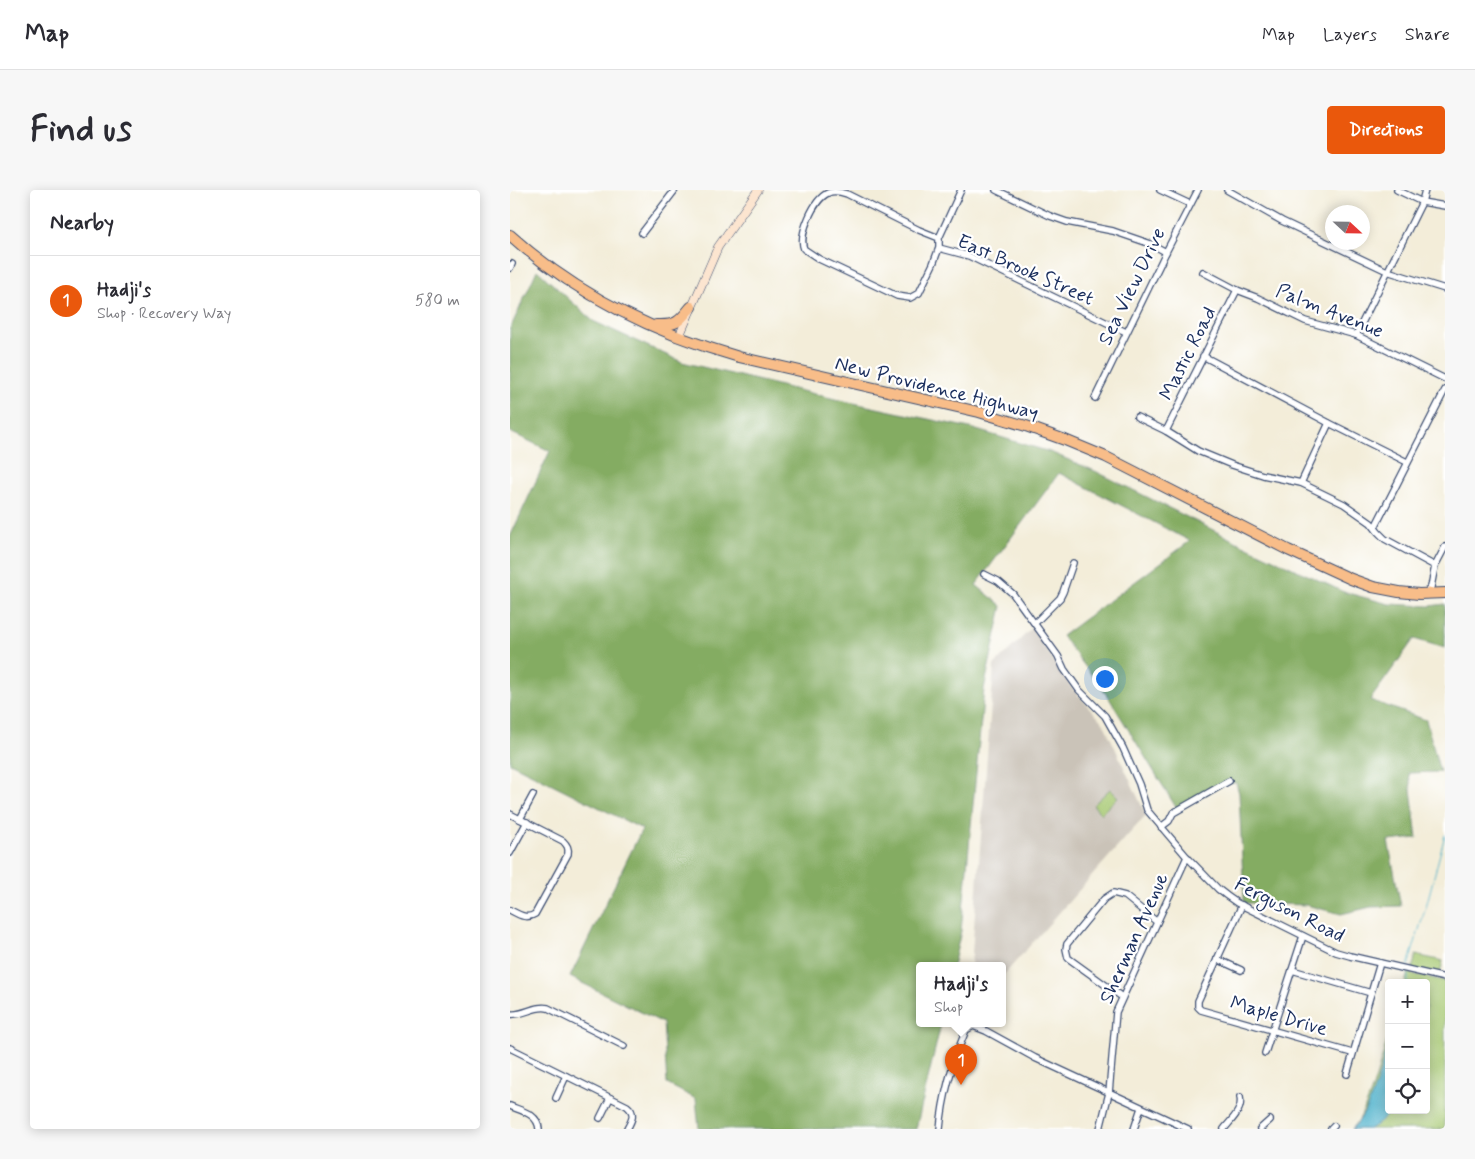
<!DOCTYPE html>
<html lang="en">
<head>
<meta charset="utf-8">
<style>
  body { margin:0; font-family:Mynerve,sans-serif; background:#f7f7f7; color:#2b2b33 }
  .controls { position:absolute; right:15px; bottom:15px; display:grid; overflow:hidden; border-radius:5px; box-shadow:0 2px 12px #0003 }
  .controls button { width:45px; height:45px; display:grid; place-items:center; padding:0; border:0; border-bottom:1px solid #e1e1e2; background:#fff; color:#2b2b33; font:25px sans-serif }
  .compass { position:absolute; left:815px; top:15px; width:45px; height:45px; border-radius:50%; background:#fff; box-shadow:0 2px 12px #0003; rotate:112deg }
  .you { position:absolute; left:594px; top:488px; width:18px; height:18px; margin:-12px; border:4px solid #fff; border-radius:50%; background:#1a73e8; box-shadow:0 0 0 8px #1a73e833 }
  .badge { display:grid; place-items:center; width:32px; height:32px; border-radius:50%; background:#ea580c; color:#fff; font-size:16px; font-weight:700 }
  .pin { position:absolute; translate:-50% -41px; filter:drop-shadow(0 1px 2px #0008) }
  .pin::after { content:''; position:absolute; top:26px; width:18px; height:15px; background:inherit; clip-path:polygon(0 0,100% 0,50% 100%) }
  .popup { position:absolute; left:406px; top:772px; width:90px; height:65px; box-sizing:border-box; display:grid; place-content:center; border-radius:5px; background:#fff; filter:drop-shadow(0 1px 4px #0005); font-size:16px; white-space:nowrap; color:#7c7c81 }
  .popup b { font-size:19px; color:#2b2b33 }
  .popup::after { content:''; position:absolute; left:50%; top:100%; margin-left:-10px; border:10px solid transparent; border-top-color:#fff }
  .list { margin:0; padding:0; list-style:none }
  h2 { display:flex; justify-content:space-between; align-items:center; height:65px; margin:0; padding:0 20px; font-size:21px }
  h2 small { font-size:16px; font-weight:400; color:#7c7c81 }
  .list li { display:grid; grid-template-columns:32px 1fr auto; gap:15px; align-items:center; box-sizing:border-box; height:90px; padding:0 20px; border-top:1px solid #e1e1e2 }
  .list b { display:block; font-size:19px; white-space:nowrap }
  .list p { margin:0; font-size:16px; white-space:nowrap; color:#7c7c81 }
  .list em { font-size:16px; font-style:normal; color:#7c7c81 }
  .icon { flex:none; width:28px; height:28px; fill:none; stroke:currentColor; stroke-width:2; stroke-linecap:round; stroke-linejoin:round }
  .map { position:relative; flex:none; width:935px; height:939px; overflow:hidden; border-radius:5px }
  header { display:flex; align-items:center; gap:30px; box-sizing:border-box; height:70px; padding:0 25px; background:#fff; border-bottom:1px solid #e1e1e2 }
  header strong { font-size:24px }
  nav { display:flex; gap:28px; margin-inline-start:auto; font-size:18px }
  .intro { display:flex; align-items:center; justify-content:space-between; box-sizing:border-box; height:120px; padding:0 30px }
  h1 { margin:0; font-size:35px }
  .button { padding:12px 22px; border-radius:5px; background:#ea580c; color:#fff; font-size:18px; font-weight:700 }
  main { display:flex; gap:30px; padding:0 30px }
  aside { flex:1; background:#fff; border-radius:5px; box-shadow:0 2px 12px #0003 }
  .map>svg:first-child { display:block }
</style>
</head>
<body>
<header>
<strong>Map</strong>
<nav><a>Map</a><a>Layers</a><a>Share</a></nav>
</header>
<div class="intro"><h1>Find us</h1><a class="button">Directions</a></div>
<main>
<aside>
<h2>Nearby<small></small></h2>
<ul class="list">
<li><span class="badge">1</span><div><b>Hadji's</b><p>Shop · Recovery Way</p></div><em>580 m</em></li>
</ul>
</aside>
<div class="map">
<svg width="935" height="939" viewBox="0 0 935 939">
  <rect width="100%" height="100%" fill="#fff"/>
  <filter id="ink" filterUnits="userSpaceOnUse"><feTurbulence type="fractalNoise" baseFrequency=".02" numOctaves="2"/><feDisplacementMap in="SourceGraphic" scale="10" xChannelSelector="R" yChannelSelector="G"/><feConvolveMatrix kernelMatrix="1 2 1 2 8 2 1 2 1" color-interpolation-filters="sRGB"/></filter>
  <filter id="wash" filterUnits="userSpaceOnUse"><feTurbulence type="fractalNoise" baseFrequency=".0096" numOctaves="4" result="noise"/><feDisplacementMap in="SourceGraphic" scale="20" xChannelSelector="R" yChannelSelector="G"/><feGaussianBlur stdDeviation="1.12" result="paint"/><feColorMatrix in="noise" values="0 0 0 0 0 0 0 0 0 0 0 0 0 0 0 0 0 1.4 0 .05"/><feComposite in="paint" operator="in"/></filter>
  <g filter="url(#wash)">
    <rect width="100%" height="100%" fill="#f3edd9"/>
    <polygon fill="#cac3b8" points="522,438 560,496 594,534 636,625 492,787 492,776 461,776 484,475"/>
    <g fill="#a5c770" stroke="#607b67">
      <polygon points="600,599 608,607 591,624 583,615"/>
      <polygon points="906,765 933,771 930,784 902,779"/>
      <path d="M898,783L935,791V939H842C859,921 871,869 879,844V920H916V793H895Z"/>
    </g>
    <polygon fill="#84ac62" stroke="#506e60" points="27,80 83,131 172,172 325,209 460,238 540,262 585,281 731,354 834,402 879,414 919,416 935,414 935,458 904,449 860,510 916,530 930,582 899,583 907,648 878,651 891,716 861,717 831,724 796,715 734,713 729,603 726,593 717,593 667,619 599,508 552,446 680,351 549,283 466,395 492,416 474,499 451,741 443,776 410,776 410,834 431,834 406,939 189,939 186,909 157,894 153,833 60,787 132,639 0,573 0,347 40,261 0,242 0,139"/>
    <path fill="#4bb0ca" stroke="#337094" d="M879,851L880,920L871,932L859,939H842C863,918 870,879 879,851Z"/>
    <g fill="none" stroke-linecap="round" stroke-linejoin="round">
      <g stroke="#4bb0ca" stroke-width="1">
        <polyline points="898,776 917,713 935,645"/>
        <polyline points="898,783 898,793"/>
      </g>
    </g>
  </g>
  <g filter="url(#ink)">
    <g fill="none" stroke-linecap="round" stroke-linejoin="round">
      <g stroke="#3b4c70" stroke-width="8">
        <g id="street">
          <polyline points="486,0 540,26 557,32 603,41 641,54 656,62"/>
          <polyline points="650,0 680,14"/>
          <polyline points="717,0 772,31 877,81 935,99"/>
          <polyline points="887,0 912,12 935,16"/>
          <polyline points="132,43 165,0"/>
          <path d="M429,48L409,40L337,4C331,2 324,0 318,3C304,9 288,45 294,59L309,69L387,106L400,108L409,103L423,74L429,58V48L451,0"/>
          <polyline points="429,58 459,66 616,142"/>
          <polyline points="0,78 2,74"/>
          <polyline points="693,82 727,100 748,108 795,131 846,145 935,189"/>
          <polyline points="846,145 912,12 915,0"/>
          <polyline points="693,166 819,233 897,272"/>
          <polyline points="585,208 656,62 688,0"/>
          <polyline points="627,227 656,241 688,261 722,275 753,285 791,293 834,314 861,333 868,342 875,349 925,376"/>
          <polyline points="656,241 727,100"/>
          <polyline points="791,293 819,233"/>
          <polyline points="865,337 935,200"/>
          <polyline points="474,384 488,391 503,404 548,466 554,479 569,500 595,526 613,558 629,594 637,620 677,667 708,699 717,706 727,713 826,762 840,766 935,788"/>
          <polyline points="915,404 921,397 925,376 935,357"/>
          <polyline points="525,433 550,408 553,402 563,373"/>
          <path d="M0,624L53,651C57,655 59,658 58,664L25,724C16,730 8,724 0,720"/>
          <polyline points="10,629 23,605"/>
          <polyline points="651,637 659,631 663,623 719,591"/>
          <polyline points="0,663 17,632"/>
          <polyline points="732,715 688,811 688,817 691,820 842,863"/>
          <polyline points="707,769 731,780"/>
          <polyline points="782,780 861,803"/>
          <polyline points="612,807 558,768 556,759 557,754 594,709 603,703 615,706 647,732"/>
          <path d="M0,824C14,826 24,815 38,818L114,856"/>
          <path d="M0,858L117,916C126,923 122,930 117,939"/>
          <polyline points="755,863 793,746"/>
          <polyline points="837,884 870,773"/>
          <polyline points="46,908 56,886"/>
          <path d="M0,916C12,921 28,924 29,939"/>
          <polyline points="90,928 100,908"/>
          <path d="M430,939C433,905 443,871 456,840L463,836L476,841L525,868L678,939"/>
          <polyline points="590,939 599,903 606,822 677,667"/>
          <polyline points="624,939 631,918"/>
          <path d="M714,939C722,929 733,920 730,907"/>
          <polyline points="750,939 760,930"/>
          <polyline points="821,939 824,936"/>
        </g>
      </g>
      <g stroke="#3b4c70" stroke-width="9">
        <polyline id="secondary" points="169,147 208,57 248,0"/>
      </g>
      <g stroke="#3b4c70" stroke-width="12">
        <g id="highway">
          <path d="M0,45C65,104 145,143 229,167L469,222L516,236L555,250L596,267L778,360L841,389L863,397L889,402L909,404L935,403"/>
          <path d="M146,135C166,136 169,132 181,117"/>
        </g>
      </g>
      <use href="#street" stroke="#fff" stroke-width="5.5"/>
      <use href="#secondary" stroke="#fce5d0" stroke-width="8"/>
      <use href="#highway" stroke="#f8bd89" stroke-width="10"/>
    </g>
  </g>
  <g text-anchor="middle" stroke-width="4.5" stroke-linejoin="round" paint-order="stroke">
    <g font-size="20" fill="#1b2f5e" stroke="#fff">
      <text transform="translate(516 79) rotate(24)" y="7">East Brook Street</text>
      <text transform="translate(621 96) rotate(-64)" y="7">Sea View Drive</text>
      <text transform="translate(820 120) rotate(22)" y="7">Palm Avenue</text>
      <text transform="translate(677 163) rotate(-63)" y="7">Mastic Road</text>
      <text transform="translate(427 197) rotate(14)" y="7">New Providence Highway</text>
      <text transform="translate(780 719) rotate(27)" y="7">Ferguson Road</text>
      <text transform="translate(623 748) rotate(-66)" y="7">Sherman Avenue</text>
      <text transform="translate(769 825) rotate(16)" y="7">Maple Drive</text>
    </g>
  </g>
</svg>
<div class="controls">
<button>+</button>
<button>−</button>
<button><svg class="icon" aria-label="locate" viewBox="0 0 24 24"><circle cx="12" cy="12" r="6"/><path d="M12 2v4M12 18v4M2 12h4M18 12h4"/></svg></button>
</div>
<svg class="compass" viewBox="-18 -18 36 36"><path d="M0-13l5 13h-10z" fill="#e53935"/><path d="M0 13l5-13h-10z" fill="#7c7c81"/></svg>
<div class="you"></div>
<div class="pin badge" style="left:451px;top:895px">1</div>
<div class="popup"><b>Hadji's</b>Shop</div>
</div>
</main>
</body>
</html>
